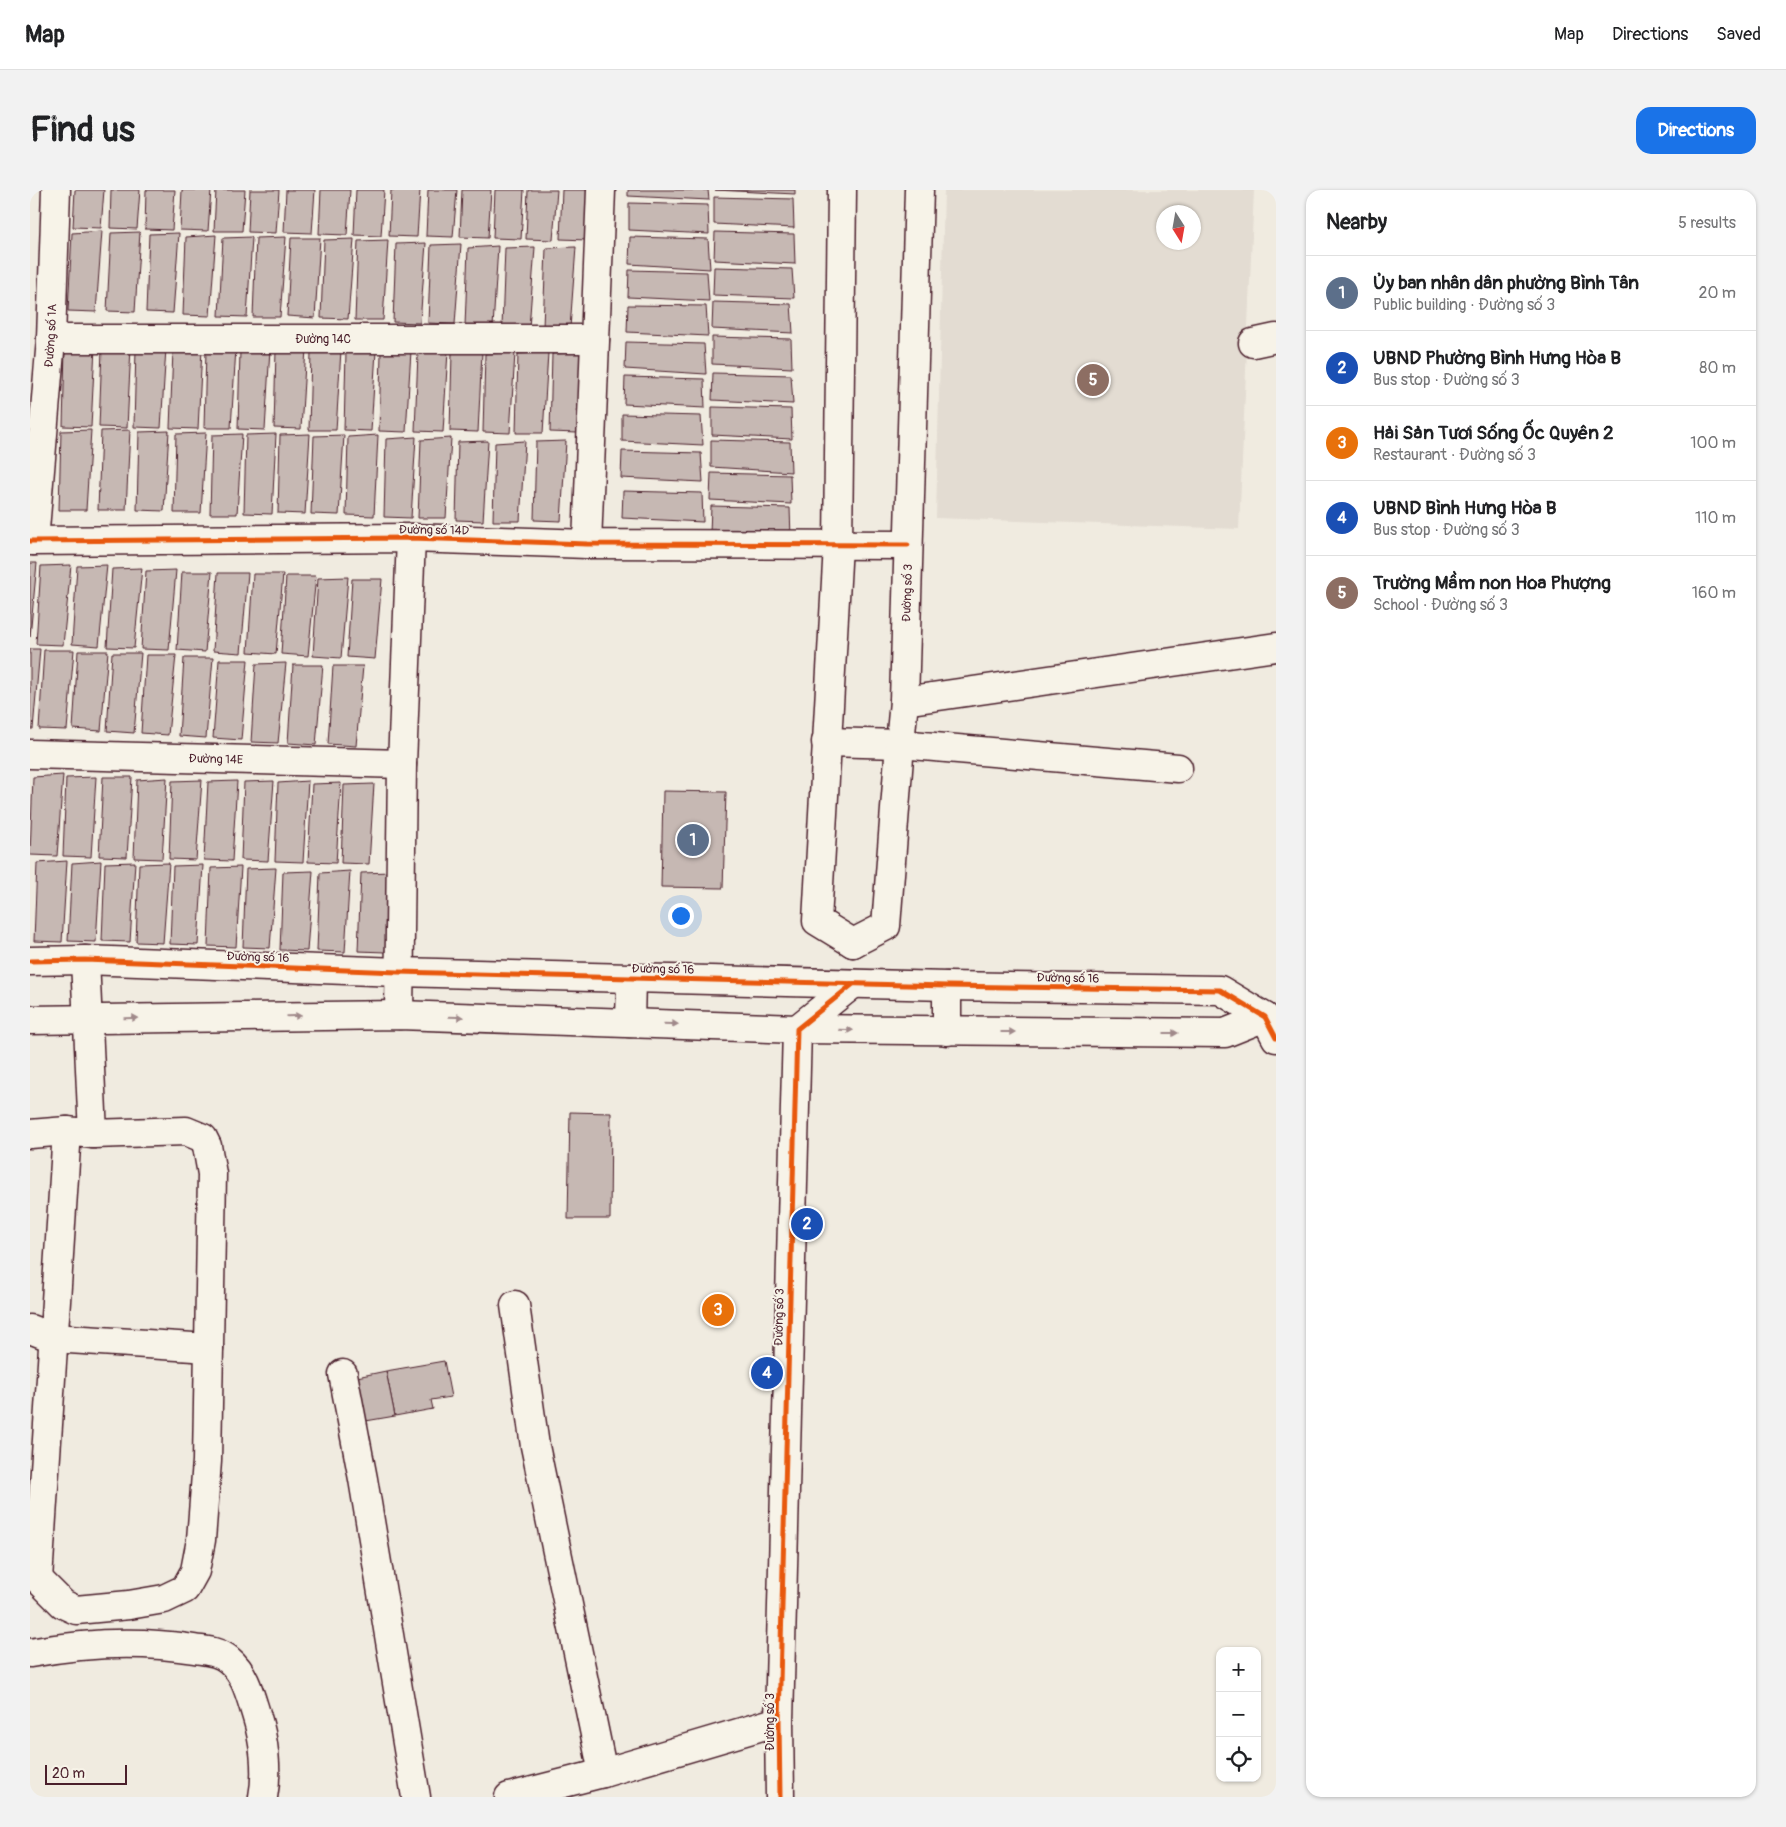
<!DOCTYPE html>
<html lang="en">
<head>
<meta charset="utf-8">
<style>
  body { margin:0; font-family:Pangolin,sans-serif; background:#f2f2f2; color:#202124 }
  .controls { position:absolute; right:15px; bottom:15px; display:grid; overflow:hidden; border-radius:10px; box-shadow:0 1px 4px #0004 }
  .controls button { width:45px; height:45px; display:grid; place-items:center; padding:0; border:0; border-bottom:1px solid #e0e0e0; background:#fff; color:#202124; font:25px sans-serif }
  .compass { position:absolute; left:1126px; top:15px; width:45px; height:45px; border-radius:50%; background:#fff; box-shadow:0 1px 4px #0004; rotate:169deg }
  .scale { position:absolute; left:15px; bottom:12px; width:82px; box-sizing:border-box; padding-left:5px; border:2px solid #4a1f2b; border-top:0; font-size:14px; line-height:18px; white-space:nowrap; color:#4a1f2b; -webkit-text-stroke:4px #f7f3e8; paint-order:stroke }
  .you { position:absolute; left:650px; top:725px; width:18px; height:18px; margin:-12px; border:4px solid #fff; border-radius:50%; background:#1a73e8; box-shadow:0 0 0 8px #1a73e833 }
  .badge { display:grid; place-items:center; width:32px; height:32px; border-radius:50%; background:#1a73e8; color:#fff; font-size:16px; font-weight:700 }
  .pin { position:absolute; translate:-50% -50%; border:2px solid #fff; box-shadow:0 1px 5px #0006 }
  .list { margin:0; padding:0; list-style:none }
  h2 { display:flex; justify-content:space-between; align-items:center; height:65px; margin:0; padding:0 20px; font-size:21px }
  h2 small { font-size:16px; font-weight:400; color:#757577 }
  .list li { display:grid; grid-template-columns:32px 1fr auto; gap:15px; align-items:center; box-sizing:border-box; height:75px; padding:0 20px; border-top:1px solid #e0e0e0 }
  .list b { display:block; font-size:19px; white-space:nowrap }
  .list p { margin:0; font-size:16px; white-space:nowrap; color:#757577 }
  .list em { font-size:16px; font-style:normal; color:#757577 }
  .icon { flex:none; width:28px; height:28px; fill:none; stroke:currentColor; stroke-width:2; stroke-linecap:round; stroke-linejoin:round }
  .map { position:relative; flex:none; width:1246px; height:1607px; overflow:hidden; border-radius:15px }
  header { display:flex; align-items:center; gap:30px; box-sizing:border-box; height:70px; padding:0 25px; background:#fff; border-bottom:1px solid #e0e0e0 }
  header strong { font-size:24px }
  nav { display:flex; gap:28px; margin-inline-start:auto; font-size:18px }
  .intro { display:flex; align-items:center; justify-content:space-between; box-sizing:border-box; height:120px; padding:0 30px }
  h1 { margin:0; font-size:35px }
  .button { padding:12px 22px; border-radius:15px; background:#1a73e8; color:#fff; font-size:18px; font-weight:700 }
  main { display:flex; gap:30px; padding:0 30px }
  aside { flex:1; background:#fff; border-radius:15px; box-shadow:0 1px 4px #0004 }
  .map>svg:first-child { display:block }
</style>
</head>
<body>
<header>
<strong>Map</strong>
<nav><a>Map</a><a>Directions</a><a>Saved</a></nav>
</header>
<div class="intro"><h1>Find us</h1><a class="button">Directions</a></div>
<main>
<div class="map">
<svg width="1246" height="1607" viewBox="0 0 1246 1607">
  <rect width="100%" height="100%" fill="#f0ebe0"/>
  <filter id="ink" filterUnits="userSpaceOnUse"><feTurbulence type="fractalNoise" baseFrequency=".02" numOctaves="2"/><feDisplacementMap in="SourceGraphic" scale="10" xChannelSelector="R" yChannelSelector="G"/><feConvolveMatrix kernelMatrix="1 2 1 2 8 2 1 2 1" color-interpolation-filters="sRGB"/></filter>
  <g filter="url(#ink)">
    <path fill="#e3dcd2" fill-rule="evenodd" d="M914,0H1224L1209,339L906,328ZM1134,22H1164V52H1134Z"/>
    <g fill="#c6b8b3" stroke="#4a1f2b">
      <polygon points="45,0 74,0 71,38 43,37"/>
      <polygon points="81,0 110,0 107,39 80,38"/>
      <polygon points="116,0 145,0 142,40 115,39"/>
      <polygon points="152,0 181,0 178,41 150,40"/>
      <polygon points="186,0 215,0 212,41 184,41"/>
      <polygon points="220,0 249,0 246,43 218,42"/>
      <polygon points="256,0 285,0 282,43 254,42"/>
      <polygon points="291,0 320,0 317,45 289,44"/>
      <polygon points="326,0 354,0 351,46 324,45"/>
      <polygon points="361,0 390,0 387,47 359,46"/>
      <polygon points="398,0 427,0 423,47 396,46"/>
      <polygon points="432,0 461,0 458,48 430,47"/>
      <polygon points="465,0 494,0 491,49 463,48"/>
      <polygon points="498,0 527,0 523,50 496,49"/>
      <polygon points="532,0 561,0 557,50 530,49"/>
      <polygon points="598,0 678,0 679,10 598,6"/>
      <polygon points="685,0 765,0 765,4"/>
      <polygon points="684,7 763,9 764,38 684,34"/>
      <polygon points="599,13 678,15 679,44 599,40"/>
      <polygon points="72,41 66,122 38,121 42,43"/>
      <polygon points="110,42 105,122 77,121 81,43"/>
      <polygon points="685,42 764,44 765,74 684,70"/>
      <polygon points="149,43 143,123 116,122 119,44"/>
      <polygon points="186,45 180,126 153,125 156,47"/>
      <polygon points="222,47 217,127 189,126 193,48"/>
      <polygon points="256,47 250,127 223,127 226,48"/>
      <polygon points="600,47 678,49 680,79 599,74"/>
      <polygon points="261,48 290,48 285,128 257,126"/>
      <polygon points="324,49 318,129 291,128 294,50"/>
      <polygon points="358,50 353,130 325,130 328,51"/>
      <polygon points="396,53 390,133 363,132 366,54"/>
      <polygon points="431,54 425,134 398,133 401,55"/>
      <polygon points="468,56 463,137 435,136 438,58"/>
      <polygon points="505,57 499,138 472,137 475,58"/>
      <polygon points="546,57 540,138 513,137 516,58"/>
      <polygon points="684,77 762,79 764,108 683,105"/>
      <polygon points="599,80 677,82 679,111 598,107"/>
      <polygon points="683,112 761,114 763,143 682,139"/>
      <polygon points="598,115 676,116 678,146 597,142"/>
      <polygon points="682,147 761,149 762,178 682,174"/>
      <polygon points="596,152 674,154 676,184 595,179"/>
      <polygon points="65,157 61,237 33,236 35,158"/>
      <polygon points="101,157 97,238 69,237 72,159"/>
      <polygon points="136,158 131,238 104,237 106,159"/>
      <polygon points="172,158 168,239 140,238 143,160"/>
      <polygon points="206,158 201,238 174,238 176,160"/>
      <polygon points="276,158 271,239 244,238 246,160"/>
      <polygon points="240,159 235,240 208,239 210,161"/>
      <polygon points="311,160 306,240 279,240 281,162"/>
      <polygon points="346,161 341,241 314,240 316,162"/>
      <polygon points="381,161 376,242 349,241 351,163"/>
      <polygon points="418,161 413,242 385,241 388,163"/>
      <polygon points="452,162 448,242 420,241 422,163"/>
      <polygon points="485,163 480,243 453,242 455,164"/>
      <polygon points="518,163 513,243 486,243 488,164"/>
      <polygon points="552,163 547,243 520,242 522,164"/>
      <polygon points="683,183 761,185 763,214 682,210"/>
      <polygon points="595,187 674,189 675,218 594,214"/>
      <polygon points="682,217 761,219 762,249 682,245"/>
      <polygon points="592,224 671,226 673,255 592,251"/>
      <polygon points="61,240 56,320 29,320 31,241"/>
      <polygon points="100,240 96,320 68,320 71,241"/>
      <polygon points="139,241 134,321 107,320 109,242"/>
      <polygon points="176,243 171,323 144,323 146,244"/>
      <polygon points="212,244 207,324 180,324 182,245"/>
      <polygon points="246,244 242,324 214,323 216,245"/>
      <polygon points="280,244 275,324 248,323 250,245"/>
      <polygon points="314,245 309,325 281,324 284,246"/>
      <polygon points="348,245 344,326 316,325 318,247"/>
      <polygon points="386,247 381,328 354,327 356,249"/>
      <polygon points="421,248 416,328 388,328 391,250"/>
      <polygon points="681,250 760,252 761,282 681,277"/>
      <polygon points="458,251 453,331 426,330 428,252"/>
      <polygon points="495,251 490,331 463,331 465,253"/>
      <polygon points="536,251 531,331 504,330 506,252"/>
      <polygon points="592,261 671,263 673,292 591,288"/>
      <polygon points="681,283 760,285 761,314 680,310"/>
      <polygon points="593,301 672,303 673,332 592,328"/>
      <polygon points="681,316 760,318 761,348 680,344"/>
      <polygon points="0,373 7,373 0,447"/>
      <polygon points="41,375 33,455 6,454 11,376"/>
      <polygon points="77,375 69,456 42,454 47,376"/>
      <polygon points="112,378 104,458 77,457 82,379"/>
      <polygon points="146,380 139,460 111,459 116,381"/>
      <polygon points="152,382 182,382 175,462 147,460"/>
      <polygon points="188,383 218,383 211,463 183,461"/>
      <polygon points="223,384 253,384 246,464 218,462"/>
      <polygon points="256,386 286,386 278,466 251,464"/>
      <polygon points="318,387 311,468 283,466 288,388"/>
      <polygon points="322,389 352,389 345,469 317,467"/>
      <polygon points="0,459 10,459 3,539 0,539"/>
      <polygon points="14,460 44,460 37,540 9,539"/>
      <polygon points="48,461 78,461 71,541 43,539"/>
      <polygon points="82,463 111,463 104,543 77,541"/>
      <polygon points="116,465 146,465 138,545 111,543"/>
      <polygon points="154,468 183,468 176,548 149,546"/>
      <polygon points="189,470 218,470 211,550 183,548"/>
      <polygon points="256,473 248,553 221,552 226,474"/>
      <polygon points="263,475 293,475 286,555 258,553"/>
      <polygon points="303,476 333,476 326,556 298,554"/>
      <polygon points="33,585 27,666 0,665 3,587"/>
      <polygon points="66,587 61,667 33,666 36,588"/>
      <polygon points="73,587 102,587 97,667 69,666"/>
      <polygon points="137,588 132,669 104,668 107,590"/>
      <polygon points="172,590 166,670 139,669 142,591"/>
      <polygon points="207,591 202,671 174,670 178,592"/>
      <polygon points="244,591 238,671 211,670 214,592"/>
      <polygon points="278,591 273,672 245,671 248,593"/>
      <polygon points="311,593 306,673 278,672 282,594"/>
      <polygon points="344,594 339,674 311,673 314,595"/>
      <polygon points="633,601 696,602 693,698 631,697"/>
      <polygon points="37,671 32,752 4,751 7,673"/>
      <polygon points="71,671 66,752 38,751 42,673"/>
      <polygon points="105,672 100,752 72,751 75,673"/>
      <polygon points="139,673 133,753 106,752 109,674"/>
      <polygon points="173,675 168,755 140,754 143,676"/>
      <polygon points="211,677 206,757 178,756 181,678"/>
      <polygon points="246,678 240,758 213,757 216,679"/>
      <polygon points="283,681 277,761 250,760 253,682"/>
      <polygon points="320,681 315,762 287,761 290,683"/>
      <polygon points="361,682 355,762 328,761 331,683"/>
      <polygon points="540,922 581,923 580,1029 538,1029"/>
      <polygon points="414,1171 421,1207 401,1210 403,1219 365,1226 356,1181"/>
      <polygon points="356,1181 365,1226 330,1232 322,1188"/>
    </g>
    <g fill="none" stroke-linecap="round" stroke-linejoin="round">
      <g stroke="#4a1f2b" stroke-width="31">
        <g id="minor">
          <polyline points="812,0 808,355 787,731 823,753"/>
          <path id="s1" d="M21,149H565"/>
          <polyline points="1223,153 1246,148"/>
          <polyline points="0,351 381,348 557,354 878,355"/>
          <path id="s2" d="M4,351L21,149L26,0"/>
          <polyline points="557,354 571,0"/>
          <polyline points="874,511 1246,457"/>
          <polyline points="796,552 870,554 1148,578"/>
          <path id="s3" d="M0,564L372,574"/>
          <path id="s4" d="M823,753L856,736L870,554L874,511L889,0"/>
          <polyline points="0,771 55,770 368,782 917,796 1190,800 1235,827 1246,848"/>
          <polyline points="917,796 917,841"/>
          <polyline points="369,825 372,574 381,348"/>
          <polyline points="0,830 369,825 767,839 1195,843 1235,827"/>
          <polyline points="600,833 601,788"/>
          <polyline points="0,944 37,941"/>
          <polyline points="485,1115 505,1256 573,1583"/>
          <polyline points="0,1139 23,1148 179,1158"/>
          <polyline points="313,1184 333,1289 386,1607"/>
          <polyline points="0,1385 8,1389 37,941 63,944 55,770"/>
          <polyline points="8,1389 33,1414 46,1420 99,1415 134,1409 155,1399 165,1381 171,1350 177,1271 182,984 177,956 173,948 156,941 63,944"/>
          <path d="M0,1463C54,1453 109,1450 164,1459C176,1461 189,1461 199,1470C215,1483 220,1505 226,1524C234,1549 238,1581 233,1607"/>
          <polyline points="479,1607 573,1583 749,1531"/>
          <polyline points="750,1607 749,1531 767,839 823,794"/>
        </g>
      </g>
      <use href="#minor" stroke="#f7f3e8" stroke-width="28"/>
      <g stroke="#f7f3e8" stroke-width="8">
        <g id="cycleway">
          <polyline points="0,351 381,348 557,354 878,355"/>
          <polyline points="0,771 55,770 368,782 917,796 1190,800 1235,827 1246,848"/>
          <polyline points="750,1607 749,1531 767,839 823,794"/>
        </g>
      </g>
      <use href="#cycleway" stroke="#e8590c" stroke-width="5"/>
    </g>
    <defs><path id="oneway-solid" d="M-6-.8H1V-3.2L6.5 0L1 3.2V.8H-6Z" transform="scale(1.25)"/></defs>
    <g fill="#a0898a">
      <use href="#oneway-solid" transform="translate(264 826) rotate(-1)"/>
      <use href="#oneway-solid" transform="translate(426 827) rotate(2)"/>
      <use href="#oneway-solid" transform="translate(101 828) rotate(-1)"/>
      <use href="#oneway-solid" transform="translate(641 834) rotate(2)"/>
      <use href="#oneway-solid" transform="translate(816 840) rotate(1)"/>
      <use href="#oneway-solid" transform="translate(978 842)"/>
      <use href="#oneway-solid" transform="translate(1141 843)"/>
    </g>
  </g>
  <g text-anchor="middle" stroke-width="4" stroke-linejoin="round" paint-order="stroke">
    <g font-size="12" fill="#4a1f2b" stroke="#f7f3e8">
      <text dy="4" stroke="none"><textPath href="#s2" startOffset="206">Đường số 1A</textPath></text>
      <text dy="4" stroke="none"><textPath href="#s1" startOffset="272">Đường 14C</textPath></text>
      <text transform="translate(404 340) rotate(1)" y="4">Đường số 14D</text>
      <text dy="4" stroke="none"><textPath href="#s4" startOffset="371">Đường số 3</textPath></text>
      <text dy="4" stroke="none"><textPath href="#s3" startOffset="186">Đường 14E</textPath></text>
      <text transform="translate(228 767) rotate(2)" y="4">Đường số 16</text>
      <text transform="translate(633 779) rotate(1)" y="4">Đường số 16</text>
      <text transform="translate(1038 788) rotate(1)" y="4">Đường số 16</text>
      <text transform="translate(749 1127) rotate(-89)" y="4">Đường số 3</text>
      <text transform="translate(740 1532) rotate(-90)" y="4">Đường số 3</text>
    </g>
  </g>
</svg>
<div class="controls">
<button>+</button>
<button>−</button>
<button><svg class="icon" aria-label="locate" viewBox="0 0 24 24"><circle cx="12" cy="12" r="6"/><path d="M12 2v4M12 18v4M2 12h4M18 12h4"/></svg></button>
</div>
<svg class="compass" viewBox="-18 -18 36 36"><path d="M0-13l5 13h-10z" fill="#e53935"/><path d="M0 13l5-13h-10z" fill="#757577"/></svg>
<div class="scale">20 m</div>
<div class="you"></div>
<div class="pin badge" style="left:663px;top:650px;background:#5c6f8a">1</div>
<div class="pin badge" style="left:777px;top:1034px;background:#1a4fb4">2</div>
<div class="pin badge" style="left:688px;top:1120px;background:#e8710a">3</div>
<div class="pin badge" style="left:737px;top:1183px;background:#1a4fb4">4</div>
<div class="pin badge" style="left:1063px;top:190px;background:#8d6e63">5</div>
</div>
<aside>
<h2>Nearby<small>5 results</small></h2>
<ul class="list">
<li><span class="badge" style="background:#5c6f8a">1</span><div><b>Ủy ban nhân dân phường Bình Tân</b><p>Public building · Đường số 3</p></div><em>20 m</em></li>
<li><span class="badge" style="background:#1a4fb4">2</span><div><b>UBND Phường Bình Hưng Hòa B</b><p>Bus stop · Đường số 3</p></div><em>80 m</em></li>
<li><span class="badge" style="background:#e8710a">3</span><div><b>Hải Sản Tươi Sống Ốc Quyên 2</b><p>Restaurant · Đường số 3</p></div><em>100 m</em></li>
<li><span class="badge" style="background:#1a4fb4">4</span><div><b>UBND Bình Hưng Hòa B</b><p>Bus stop · Đường số 3</p></div><em>110 m</em></li>
<li><span class="badge" style="background:#8d6e63">5</span><div><b>Trường Mầm non Hoa Phượng</b><p>School · Đường số 3</p></div><em>160 m</em></li>
</ul>
</aside>
</main>
</body>
</html>
